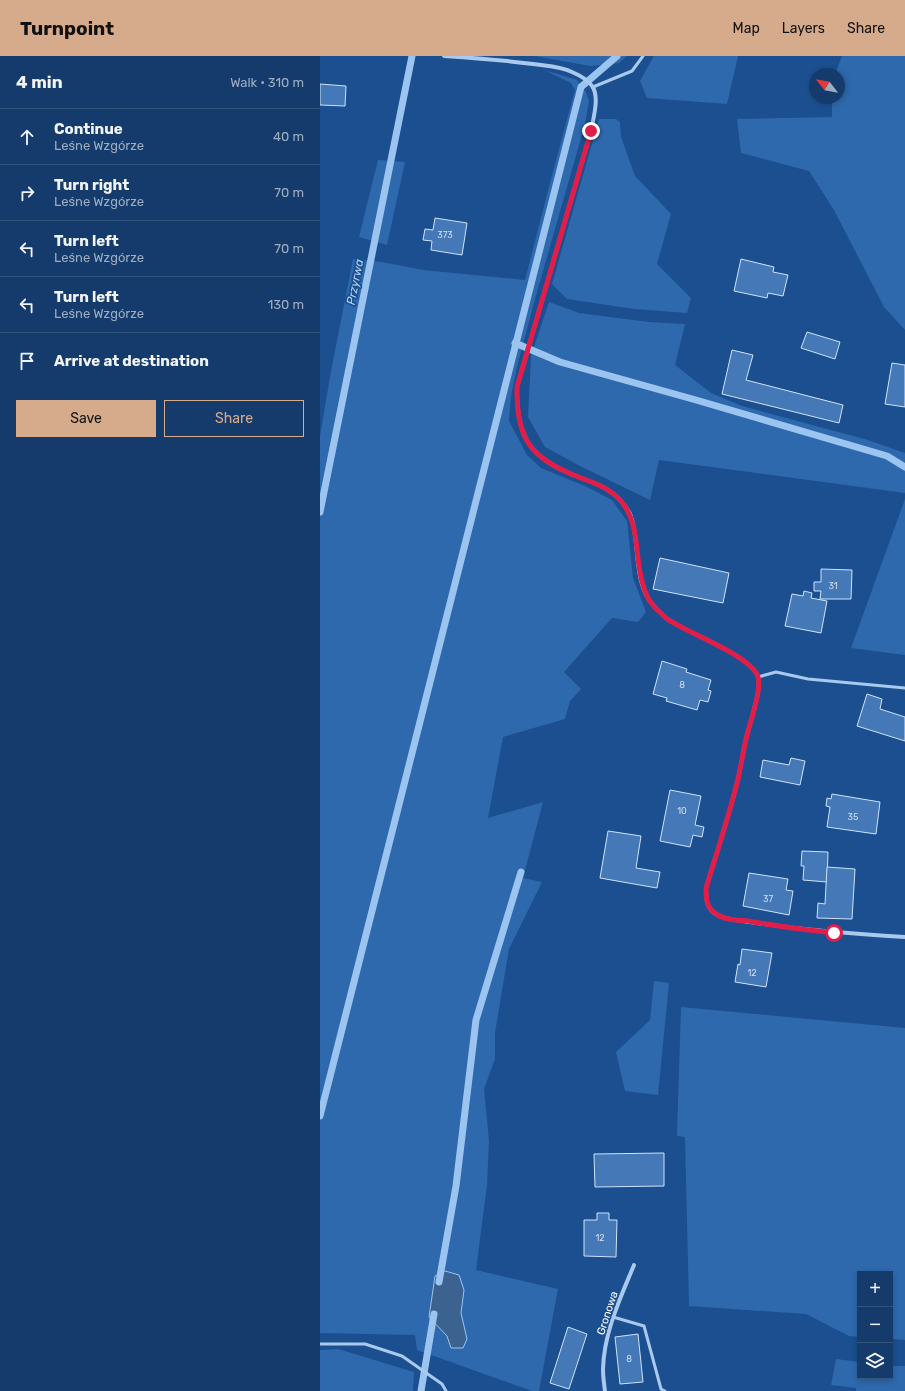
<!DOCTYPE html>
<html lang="en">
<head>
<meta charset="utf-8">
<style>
  body { margin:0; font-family:Rubik,sans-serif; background:#214673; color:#f1f3f6 }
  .controls { position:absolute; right:12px; bottom:12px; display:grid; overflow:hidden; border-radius:0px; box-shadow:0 2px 6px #0003 }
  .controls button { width:36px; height:36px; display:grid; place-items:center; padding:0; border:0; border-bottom:1px solid #33557e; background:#143b6b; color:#f1f3f6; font:20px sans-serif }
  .compass { position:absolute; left:489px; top:12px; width:36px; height:36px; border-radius:50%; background:#143b6b; box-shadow:0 2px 6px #0003; rotate:301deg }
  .stop { position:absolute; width:12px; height:12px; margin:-9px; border:3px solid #e11d48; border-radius:50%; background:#fff }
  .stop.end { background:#e11d48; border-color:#fff; box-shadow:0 1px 4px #0008 }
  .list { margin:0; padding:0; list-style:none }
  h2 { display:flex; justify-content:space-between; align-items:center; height:52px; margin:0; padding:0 16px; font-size:17px }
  h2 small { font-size:13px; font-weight:400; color:#9dadc1 }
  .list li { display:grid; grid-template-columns:26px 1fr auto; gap:12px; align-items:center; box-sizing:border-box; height:56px; padding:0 16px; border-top:1px solid #33557e }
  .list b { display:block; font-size:15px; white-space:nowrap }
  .list p { margin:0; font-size:13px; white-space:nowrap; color:#9dadc1 }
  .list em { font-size:13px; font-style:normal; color:#9dadc1 }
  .actions { display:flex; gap:8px; padding:12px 16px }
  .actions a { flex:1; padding:9px 0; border:1px solid #d6ab8b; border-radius:0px; text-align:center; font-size:14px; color:#d6ab8b }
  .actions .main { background:#d6ab8b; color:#111 }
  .icon { flex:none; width:22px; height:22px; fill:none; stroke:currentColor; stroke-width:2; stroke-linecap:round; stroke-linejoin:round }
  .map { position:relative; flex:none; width:585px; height:1335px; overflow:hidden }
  header { display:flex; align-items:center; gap:24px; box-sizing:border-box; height:56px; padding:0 20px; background:#d6ab8b; color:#111 }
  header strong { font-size:19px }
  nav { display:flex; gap:22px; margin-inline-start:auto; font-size:14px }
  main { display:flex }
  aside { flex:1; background:#143b6b }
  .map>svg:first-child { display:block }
</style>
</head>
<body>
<header>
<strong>Turnpoint</strong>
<nav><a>Map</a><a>Layers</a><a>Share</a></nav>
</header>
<main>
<aside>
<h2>4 min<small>Walk · 310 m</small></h2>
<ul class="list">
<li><svg class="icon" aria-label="ahead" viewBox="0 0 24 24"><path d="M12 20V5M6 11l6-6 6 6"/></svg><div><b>Continue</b><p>Leśne Wzgórze</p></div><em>40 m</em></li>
<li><svg class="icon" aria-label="right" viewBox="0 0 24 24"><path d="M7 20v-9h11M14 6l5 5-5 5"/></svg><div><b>Turn right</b><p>Leśne Wzgórze</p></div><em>70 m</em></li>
<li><svg class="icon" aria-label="left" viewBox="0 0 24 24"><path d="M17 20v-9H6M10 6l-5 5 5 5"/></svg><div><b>Turn left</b><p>Leśne Wzgórze</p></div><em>70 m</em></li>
<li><svg class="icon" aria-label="left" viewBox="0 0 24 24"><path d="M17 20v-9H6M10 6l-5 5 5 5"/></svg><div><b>Turn left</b><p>Leśne Wzgórze</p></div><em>130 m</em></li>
<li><svg class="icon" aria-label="arrive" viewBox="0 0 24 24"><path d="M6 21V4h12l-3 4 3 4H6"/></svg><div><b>Arrive at destination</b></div></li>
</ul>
<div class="actions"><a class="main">Save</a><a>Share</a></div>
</aside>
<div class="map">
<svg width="585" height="1335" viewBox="0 0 585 1335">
  <rect width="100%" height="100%" fill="#1b4f8f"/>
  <g fill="#2e69ad">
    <polygon points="215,0 307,0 299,7 270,10"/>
    <polygon points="334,0 418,0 407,48 327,42 320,25"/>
    <polygon points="522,0 585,0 585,274 564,251 514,154 489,115 421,97 417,63 512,61 512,42 519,42 519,18 515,18"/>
    <polygon points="224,14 257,24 266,36 269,45 265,68 217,236 198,307 191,340 189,365 207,399 221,412 267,431 292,444 307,465 313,522 326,556 318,566 292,562 244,616 261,633 250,645 245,663 183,681 168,762 223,746 203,822 222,826 189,893 175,977 175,1003 164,1033 169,1085 167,1129 156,1214 238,1233 219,1335 212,1335 97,1294 95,1279 0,1277 0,380 11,315 33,203 62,206 103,214 205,224 231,123 255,34 251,27"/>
    <polygon points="279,63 296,63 300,66 301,81 315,120 351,158 337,208 371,242 367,257 314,253 247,243 232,228"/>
    <polygon points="58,104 85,106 67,189 39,181"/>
    <polygon points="229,246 259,257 329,266 365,268 355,309 391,337 422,350 548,384 585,397 585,437 339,404 330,444 260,410 225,391 208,361 211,300"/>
    <polygon points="585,443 585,599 531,592"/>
    <polygon points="334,925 349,927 338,1039 305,1035 296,996 330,964"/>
    <polygon points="361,951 585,972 585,1284 570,1283 570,1218 540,1218 540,1281 529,1280 486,1258 369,1250 365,1081 357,1080"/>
    <polygon points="18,1293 94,1316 93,1335 0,1335 0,1294"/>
    <polygon points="516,1303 540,1306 540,1320 570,1320 570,1310 585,1310 585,1335 536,1335 536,1332 511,1329"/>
  </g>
  <polygon fill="#3c6290" stroke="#9cc4f0" points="125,1215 139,1219 144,1234 141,1257 147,1283 143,1292 131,1292 127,1280 109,1261 115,1220"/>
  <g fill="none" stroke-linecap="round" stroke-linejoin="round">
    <g stroke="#9cc4f0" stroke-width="7">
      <polyline points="195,287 240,306 376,344 567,400 585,411"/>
      <polyline points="0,456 92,0"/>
      <polyline points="0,1060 261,31 297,0"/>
      <polyline points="119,1226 136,1130 156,964 201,816"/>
      <polyline points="101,1335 114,1258"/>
    </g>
  </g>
  <g fill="#4478b7" stroke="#cfe3fa">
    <polygon points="0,28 26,30 25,50 0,49"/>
    <polygon points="115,162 147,167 142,199 111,194 112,185 103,184 105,173 113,174"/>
    <polygon points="421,203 454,211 453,216 468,219 463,240 448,237 447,242 414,235"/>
    <polygon points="487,276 520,286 515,303 481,292"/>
    <polygon points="412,294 433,299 426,324 523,349 519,367 402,338"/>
    <polygon points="572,307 585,309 585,351 565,348"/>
    <polygon points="340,502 409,517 403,547 333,533"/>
    <polygon points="501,513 532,514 531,543 500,543 501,535 494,535 494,526 501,526"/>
    <polygon points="484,535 492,537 491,542 507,545 501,577 465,570 472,538 483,540"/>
    <polygon points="342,605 367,613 366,616 391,624 388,634 391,635 388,646 380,644 377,654 346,645 347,642 333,638"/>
    <polygon points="547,638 562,643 560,653 585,661 585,685 537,670"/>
    <polygon points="471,702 485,705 480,729 440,721 443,704 469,709"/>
    <polygon points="350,734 381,740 375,769 384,771 382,781 373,779 370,791 340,785"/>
    <polygon points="512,738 560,746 556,778 507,771 510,751 506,750 507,742 511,743"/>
    <polygon points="288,775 321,780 316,812 340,816 337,832 280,822"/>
    <polygon points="482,795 508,796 507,826 483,824 484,810 481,810"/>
    <polygon points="507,811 535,813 532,863 497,862 498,847 505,848"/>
    <polygon points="429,817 468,823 466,834 473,835 469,859 423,850"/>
    <polygon points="422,893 452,897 446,931 415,926 418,908 420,909"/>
    <polygon points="344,1097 344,1130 275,1131 274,1098"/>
    <polygon points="277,1157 289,1157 289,1164 297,1164 296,1201 264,1200 264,1164 277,1164"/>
    <polygon points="248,1271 267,1278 249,1333 230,1327"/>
    <polygon points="318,1278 323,1326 300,1328 295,1281"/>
  </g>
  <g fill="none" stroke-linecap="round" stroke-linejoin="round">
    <g stroke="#a9c9ee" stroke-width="3">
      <polyline points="273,31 312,15 323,0"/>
      <polyline points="438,621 456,616 488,623 585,632"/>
      <polyline points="293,1261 324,1270 341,1333 345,1335"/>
      <polyline points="0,1288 45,1288 82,1300 122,1328 126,1335"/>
    </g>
    <g stroke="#a9c9ee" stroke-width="4">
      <path d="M124,0C154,2 183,4 213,8C226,10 240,10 252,16C259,19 268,24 272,30C280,41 273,63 271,75L197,331C196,384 211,403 261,422C275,427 291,433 301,445C304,449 308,454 310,458C321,485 312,525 333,549C336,553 342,558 346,562C366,577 431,599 438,621C442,634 429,669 426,683C423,696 421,710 418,723C409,760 397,796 386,832C386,841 386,851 394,857C403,864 419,864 430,866C481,874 533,878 585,881"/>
      <path d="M285,1335C284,1328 283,1320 283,1313C284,1276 300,1243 314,1209"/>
    </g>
  </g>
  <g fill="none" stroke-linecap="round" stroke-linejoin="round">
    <path stroke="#e11d48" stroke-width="5" d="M271,75L197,331C196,384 211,403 261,422C275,427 291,433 301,445C321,469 314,501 323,529C325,536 328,544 333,549C336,553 342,558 346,562C366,577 431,599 438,621C442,634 429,669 426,683C423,696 421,710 418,723C409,760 397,796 386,832C386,841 386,851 395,857C403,864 417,864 428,865C456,870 485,874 514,877"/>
  </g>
  <g text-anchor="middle" stroke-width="3.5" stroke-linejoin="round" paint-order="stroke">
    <g font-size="9" fill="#d0dded">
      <text x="125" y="182">373</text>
      <text x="513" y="533">31</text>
      <text x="362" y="632">8</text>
      <text x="362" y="758">10</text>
      <text x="533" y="764">35</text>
      <text x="448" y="846">37</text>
      <text x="432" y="920">12</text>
      <text x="280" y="1185">12</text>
      <text x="309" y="1306">8</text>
    </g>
    <g font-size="11" fill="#fff" stroke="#1b4f8f">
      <text transform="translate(287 1257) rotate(-72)" y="4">Gronowa</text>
    </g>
    <g font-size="12" font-style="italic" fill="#b5d3f5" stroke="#1b4f8f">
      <text transform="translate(35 226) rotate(-79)" y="4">Przyrwa</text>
    </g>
  </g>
</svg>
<div class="controls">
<button>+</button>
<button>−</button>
<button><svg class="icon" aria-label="layers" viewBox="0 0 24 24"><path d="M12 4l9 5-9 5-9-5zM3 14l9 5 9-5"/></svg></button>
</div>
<svg class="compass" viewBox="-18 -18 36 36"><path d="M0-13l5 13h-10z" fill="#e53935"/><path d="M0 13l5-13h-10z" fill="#9dadc1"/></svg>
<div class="stop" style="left:514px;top:877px"></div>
<div class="stop end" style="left:271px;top:75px"></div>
</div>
</main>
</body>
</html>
